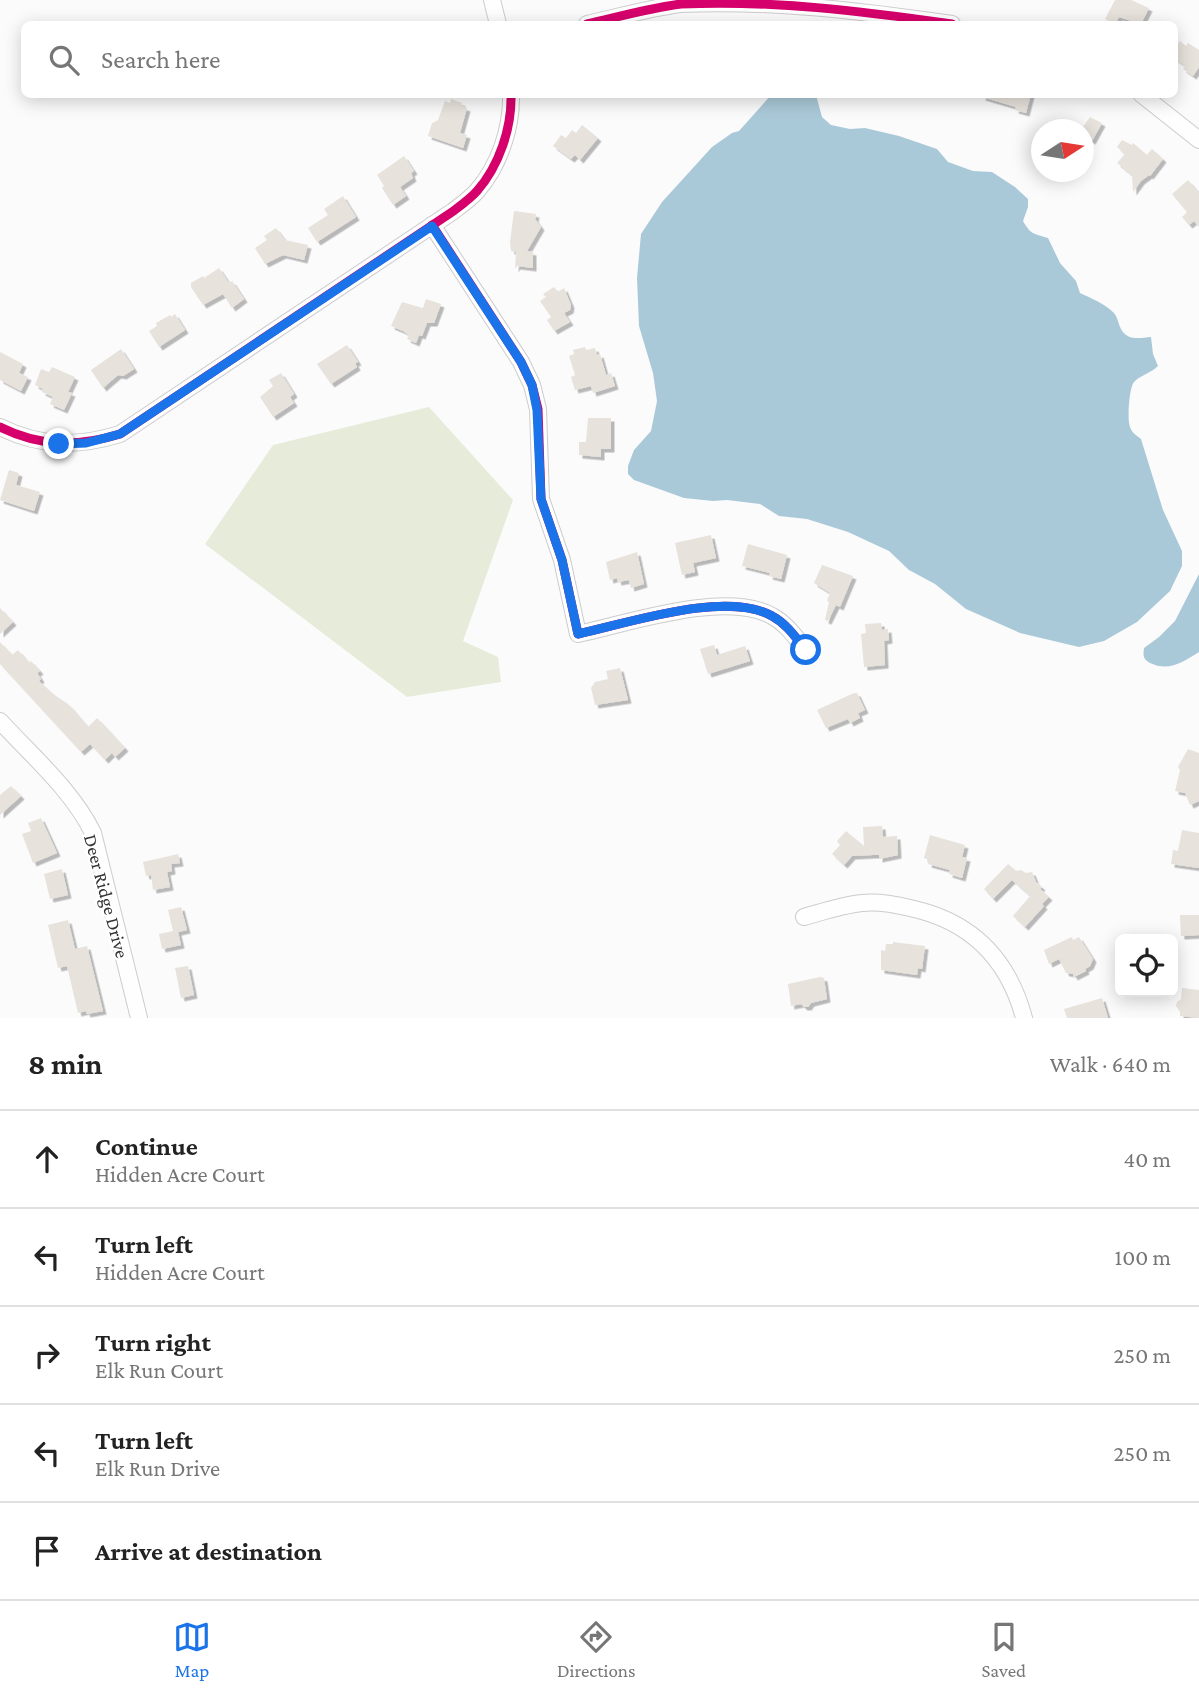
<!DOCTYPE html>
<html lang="en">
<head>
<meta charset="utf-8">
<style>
  body { margin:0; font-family:"Crimson Pro",serif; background:#f6f6f6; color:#222 }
  .controls { position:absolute; right:21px; bottom:21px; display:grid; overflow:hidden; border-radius:10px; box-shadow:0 4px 18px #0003 }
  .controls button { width:63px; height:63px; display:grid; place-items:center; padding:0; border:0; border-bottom:2px solid #e0e0e0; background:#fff; color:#222; font:35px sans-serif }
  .compass { position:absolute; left:1031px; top:119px; width:63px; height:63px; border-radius:50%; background:#fff; box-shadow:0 4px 18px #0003; rotate:78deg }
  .stop { position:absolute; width:21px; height:21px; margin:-16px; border:5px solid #1a73e8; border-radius:50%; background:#fff }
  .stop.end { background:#1a73e8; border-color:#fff; box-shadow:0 2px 7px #0008 }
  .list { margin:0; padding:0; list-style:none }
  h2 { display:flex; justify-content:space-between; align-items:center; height:91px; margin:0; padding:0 28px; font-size:30px }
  h2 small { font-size:23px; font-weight:400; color:#767676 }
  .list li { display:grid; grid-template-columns:46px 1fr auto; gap:21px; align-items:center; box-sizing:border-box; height:98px; padding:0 28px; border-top:2px solid #e0e0e0 }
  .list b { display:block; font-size:26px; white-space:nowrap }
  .list p { margin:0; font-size:23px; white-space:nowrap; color:#767676 }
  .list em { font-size:23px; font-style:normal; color:#767676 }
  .icon { flex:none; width:38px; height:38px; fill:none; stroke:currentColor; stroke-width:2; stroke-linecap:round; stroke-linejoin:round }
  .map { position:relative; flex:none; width:1199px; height:1018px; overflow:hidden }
  .search { position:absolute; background:#fff; box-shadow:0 4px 18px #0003; left:21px; right:21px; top:21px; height:77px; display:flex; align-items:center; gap:18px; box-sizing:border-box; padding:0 24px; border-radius:10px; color:#767676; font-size:26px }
  .sheet { height:581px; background:#fff }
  nav { display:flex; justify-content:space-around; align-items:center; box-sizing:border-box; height:98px; border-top:2px solid #e0e0e0; background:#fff; font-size:19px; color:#767676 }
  nav a { display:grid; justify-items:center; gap:4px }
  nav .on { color:#1a73e8 }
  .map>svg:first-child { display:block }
</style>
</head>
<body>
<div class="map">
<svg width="1199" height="1018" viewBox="0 0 1199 1018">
  <defs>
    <filter id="shadow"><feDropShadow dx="3.5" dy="3.5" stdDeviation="0" flood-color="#0004"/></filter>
  </defs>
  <rect width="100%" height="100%" fill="#fbfbfc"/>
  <polygon fill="#e6ecd9" points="429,407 513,500 463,641 498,657 501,682 407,697 205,544 273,445"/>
  <g fill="#aac9d8">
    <path d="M771,95H816L822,117L831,125L850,129L865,128L899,136L937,149L948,162L973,171L992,172L1015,187L1028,199V207L1023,221C1031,235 1033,233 1048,238L1060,263L1076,281L1080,293C1091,298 1105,304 1114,313C1118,318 1118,323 1121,329C1127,341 1140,338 1151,337L1153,354L1158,366C1151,373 1141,375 1134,382C1129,388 1127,420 1130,427C1132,433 1136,435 1141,439L1163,510L1182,551V566L1170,591L1137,622L1104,641L1079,647L1020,633L966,609L935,584L909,570L889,551L848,532L807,519L779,516L760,504L727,500L713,501L684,498L634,480L628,474V466L634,450L651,431L657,401L653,373L639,326L637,278L641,234L662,202L712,147L732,133L739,131Z"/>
    <path d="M1199,574V652C1183,662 1169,672 1150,663C1143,659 1143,656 1144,648L1159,637L1175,621Z"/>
  </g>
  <g fill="#e7e2db" filter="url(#shadow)">
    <polygon points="1115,0 1131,0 1149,8 1141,24 1119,17 1115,24 1105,19"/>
    <polygon points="1180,41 1186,46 1188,43 1199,50 1199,67 1193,76 1183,69 1185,66 1174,58 1174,49"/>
    <polygon points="983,94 1031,94 1026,113 1015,110 1016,107 982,97"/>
    <polygon points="451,99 462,103 461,106 467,108 460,133 467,135 463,148 428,136 432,123 438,120 445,101 450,103"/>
    <polygon points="1090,117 1102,123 1092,141 1083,136 1083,127"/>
    <polygon points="582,125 598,138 580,160 575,155 571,159 553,146 561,135 566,138 572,130 576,133"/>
    <polygon points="1122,140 1132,145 1133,143 1147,155 1152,149 1163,159 1150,176 1149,175 1141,181 1133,192 1132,175 1117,163 1125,154 1117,147"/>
    <polygon points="404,156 414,171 411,173 413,178 400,187 406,196 393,205 382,188 384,186 377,175"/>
    <polygon points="1188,180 1199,193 1199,227 1194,221 1189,225 1182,217 1187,212 1172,194"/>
    <polygon points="343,196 356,217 317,242 308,228 328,215 324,209"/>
    <polygon points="514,211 536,214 535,219 541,227 527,251 533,252 533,268 517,266 515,269 516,252 511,251 510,242"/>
    <polygon points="276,228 285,240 308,245 304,260 283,255 265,264 255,248 267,240 264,236"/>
    <polygon points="219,268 229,283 232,281 244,299 232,308 223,294 203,305 191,287 191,283 203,276 204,278"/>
    <polygon points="554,287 558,292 564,288 571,305 570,310 564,313 570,322 554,331 547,320 551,317 540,301 546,297 543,294"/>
    <polygon points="426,299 441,304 434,323 427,323 422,336 419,335 416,343 407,339 409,335 403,331 391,326 402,302 423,308"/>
    <polygon points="175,314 185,330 159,347 149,331 157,326 156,323 170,315 171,317"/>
    <polygon points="347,345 358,362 355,363 357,367 331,384 317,364"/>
    <polygon points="585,347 586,350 595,348 597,355 600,354 606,375 611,373 615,386 593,393 591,386 575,390 571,377 575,375 569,356 574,354 573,350"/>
    <polygon points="121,349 134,369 123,376 118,375 103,388 91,370"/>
    <polygon points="0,352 23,364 19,373 28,377 21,391 0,380"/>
    <polygon points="52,367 75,377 68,392 72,393 64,410 50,404 53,397 42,392 43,389 35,385 41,369 49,372"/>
    <polygon points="281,373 294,394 290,397 294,403 273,417 260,397 273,386 269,380"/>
    <polygon points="588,418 611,418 611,449 601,449 601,457 579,455 579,442 586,442"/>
    <polygon points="9,470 19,473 16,485 40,492 34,511 0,500"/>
    <polygon points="711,535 716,558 693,563 695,572 682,575 675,543"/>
    <polygon points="748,544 787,555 781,579 769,576 770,573 742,566"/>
    <polygon points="637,552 644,584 631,588 629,580 618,582 617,578 610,580 606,562"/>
    <polygon points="822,565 853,576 840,607 836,605 828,621 825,620 829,602 827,601 830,593 814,583"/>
    <polygon points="0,608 13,622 0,634"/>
    <polygon points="881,623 882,630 888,629 889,640 884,641 885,665 864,667 861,634 866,633 865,624"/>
    <polygon points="0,642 12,655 18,650 29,663 31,661 40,671 37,673 41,679 39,681 53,694 68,704 88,727 97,718 125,748 115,757 112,753 105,760 90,744 81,752 0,664"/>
    <polygon points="714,645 717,655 745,646 750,661 708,674 700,649"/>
    <polygon points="620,668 628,700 595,705 591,688 595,682 608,679 606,671"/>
    <polygon points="854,693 857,693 865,710 858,713 860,718 850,723 848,719 826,728 817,710"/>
    <polygon points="1188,749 1199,753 1199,801 1190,805 1185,793 1175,791 1180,770 1178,767"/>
    <polygon points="11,786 21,796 0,815 0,795"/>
    <polygon points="41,818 57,853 33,863 22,834 31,831 28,823"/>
    <polygon points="882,826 883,837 897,836 898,855 879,859 879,855 872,855 852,856 844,865 832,854 840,845 837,841 846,831 864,846 863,827"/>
    <polygon points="1182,830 1199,833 1199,868 1171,864 1173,850 1178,851"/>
    <polygon points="930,835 965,845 962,857 967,858 962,878 949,874 950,870 928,864 929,860 924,858"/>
    <polygon points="178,854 180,863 171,864 172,871 167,872 170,887 153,890 151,875 146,876 143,862"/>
    <polygon points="1008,864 1016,871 1021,870 1026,873 1032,872 1036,882 1042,887 1040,889 1049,897 1042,904 1044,906 1025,927 1013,916 1030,896 1012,880 993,899 984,889"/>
    <polygon points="62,869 68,895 50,899 44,874"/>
    <polygon points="181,907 187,930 178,932 181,945 162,949 159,934 173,931 168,910"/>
    <polygon points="1180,915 1199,915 1199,935 1181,936"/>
    <polygon points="68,920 75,949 87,946 103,1011 87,1014 86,1011 78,1013 67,966 58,968 48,925"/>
    <polygon points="1072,937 1073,940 1079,937 1093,959 1090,966 1085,969 1086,971 1074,977 1073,974 1066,973 1059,959 1049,964 1044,950"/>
    <polygon points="893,942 925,946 922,969 918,968 917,975 881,970 881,950 885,951 886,944 893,944"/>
    <polygon points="188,966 194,995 181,998 175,968"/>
    <polygon points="820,977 824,978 827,999 811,1003 808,1007 804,1007 801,1004 791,1006 788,984"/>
    <polygon points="1182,988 1199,990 1199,1018 1180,1016 1180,1012 1176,1006 1177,1002 1181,999"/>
    <polygon points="1102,998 1108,1018 1067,1018 1064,1009"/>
  </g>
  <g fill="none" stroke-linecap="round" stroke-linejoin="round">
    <g stroke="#cccccd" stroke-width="18">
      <g id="minor">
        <polyline points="492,0 498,24"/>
        <path d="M587,24C618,17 649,8 681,4C772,0 862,11 952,24"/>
        <polyline points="1141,94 1199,140"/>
        <path d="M432,225L521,362L532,385L538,409L541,499L562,560L578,634C629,623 726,590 772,616C787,624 796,638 806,650"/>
        <path d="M0,427C40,447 78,447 120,434L452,212C460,206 470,199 477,191C499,166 512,128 511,94"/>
        <path d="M0,721C32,756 72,790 93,833L139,1018"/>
        <path d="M804,917C822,912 842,905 862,903C878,901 894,904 910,908C971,921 1008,958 1024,1018"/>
      </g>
    </g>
    <use href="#minor" stroke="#fefeff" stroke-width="16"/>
    <g stroke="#fff" stroke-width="13">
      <g id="cycleway">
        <path d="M587,24C618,17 649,8 681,4C772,0 862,11 952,24"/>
        <path d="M432,225L521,362L532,385L538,409L541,499L562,560L578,634C629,623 726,590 772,616C787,624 796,638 806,650"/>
        <path d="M0,427C40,447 78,447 120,434L452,212C460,206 470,199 477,191C499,166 512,128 511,94"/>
      </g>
    </g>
    <use href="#cycleway" stroke="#d6006c" stroke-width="9"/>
  </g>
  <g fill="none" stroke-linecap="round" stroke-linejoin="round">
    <path stroke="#1a73e8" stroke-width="9" d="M59,444L86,443L120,434L432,226L521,362L532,385L537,410L541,499L562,560L578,634C629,623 726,590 772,616C787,624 796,638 806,650"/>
  </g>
  <g text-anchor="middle" stroke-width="5" stroke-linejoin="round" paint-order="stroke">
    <g font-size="19" fill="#333435" stroke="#fff">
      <text transform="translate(107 896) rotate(75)" y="7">Deer Ridge Drive</text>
    </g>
  </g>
</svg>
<div class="controls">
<button><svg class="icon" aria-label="locate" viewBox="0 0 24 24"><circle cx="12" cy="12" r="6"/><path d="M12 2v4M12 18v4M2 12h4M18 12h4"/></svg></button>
</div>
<svg class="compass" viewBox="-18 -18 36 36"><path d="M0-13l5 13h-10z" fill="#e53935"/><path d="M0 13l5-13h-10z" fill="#767676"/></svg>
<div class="stop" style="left:806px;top:650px"></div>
<div class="stop end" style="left:59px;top:444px"></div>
<div class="search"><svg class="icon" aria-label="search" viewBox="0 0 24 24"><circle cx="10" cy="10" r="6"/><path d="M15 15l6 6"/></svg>Search here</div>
</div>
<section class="sheet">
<h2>8 min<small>Walk · 640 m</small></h2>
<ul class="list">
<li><svg class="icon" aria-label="ahead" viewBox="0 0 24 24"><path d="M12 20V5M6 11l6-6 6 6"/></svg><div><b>Continue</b><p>Hidden Acre Court</p></div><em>40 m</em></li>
<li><svg class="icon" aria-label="left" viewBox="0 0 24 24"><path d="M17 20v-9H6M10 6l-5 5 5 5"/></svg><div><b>Turn left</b><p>Hidden Acre Court</p></div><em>100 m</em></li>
<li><svg class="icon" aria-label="right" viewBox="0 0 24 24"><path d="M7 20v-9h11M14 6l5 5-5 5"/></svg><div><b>Turn right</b><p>Elk Run Court</p></div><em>250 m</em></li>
<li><svg class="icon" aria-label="left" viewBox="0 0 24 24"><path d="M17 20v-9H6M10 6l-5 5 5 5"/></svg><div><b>Turn left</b><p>Elk Run Drive</p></div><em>250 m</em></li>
<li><svg class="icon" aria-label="arrive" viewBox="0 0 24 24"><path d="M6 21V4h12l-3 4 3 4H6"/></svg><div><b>Arrive at destination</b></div></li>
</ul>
</section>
<nav>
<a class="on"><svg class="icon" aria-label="map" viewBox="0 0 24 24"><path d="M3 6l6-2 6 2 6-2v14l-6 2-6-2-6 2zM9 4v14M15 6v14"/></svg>Map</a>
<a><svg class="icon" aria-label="directions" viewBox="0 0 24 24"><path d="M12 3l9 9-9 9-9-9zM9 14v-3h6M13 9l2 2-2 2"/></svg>Directions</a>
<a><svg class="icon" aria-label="saved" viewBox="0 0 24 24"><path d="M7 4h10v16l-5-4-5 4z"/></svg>Saved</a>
</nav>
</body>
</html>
